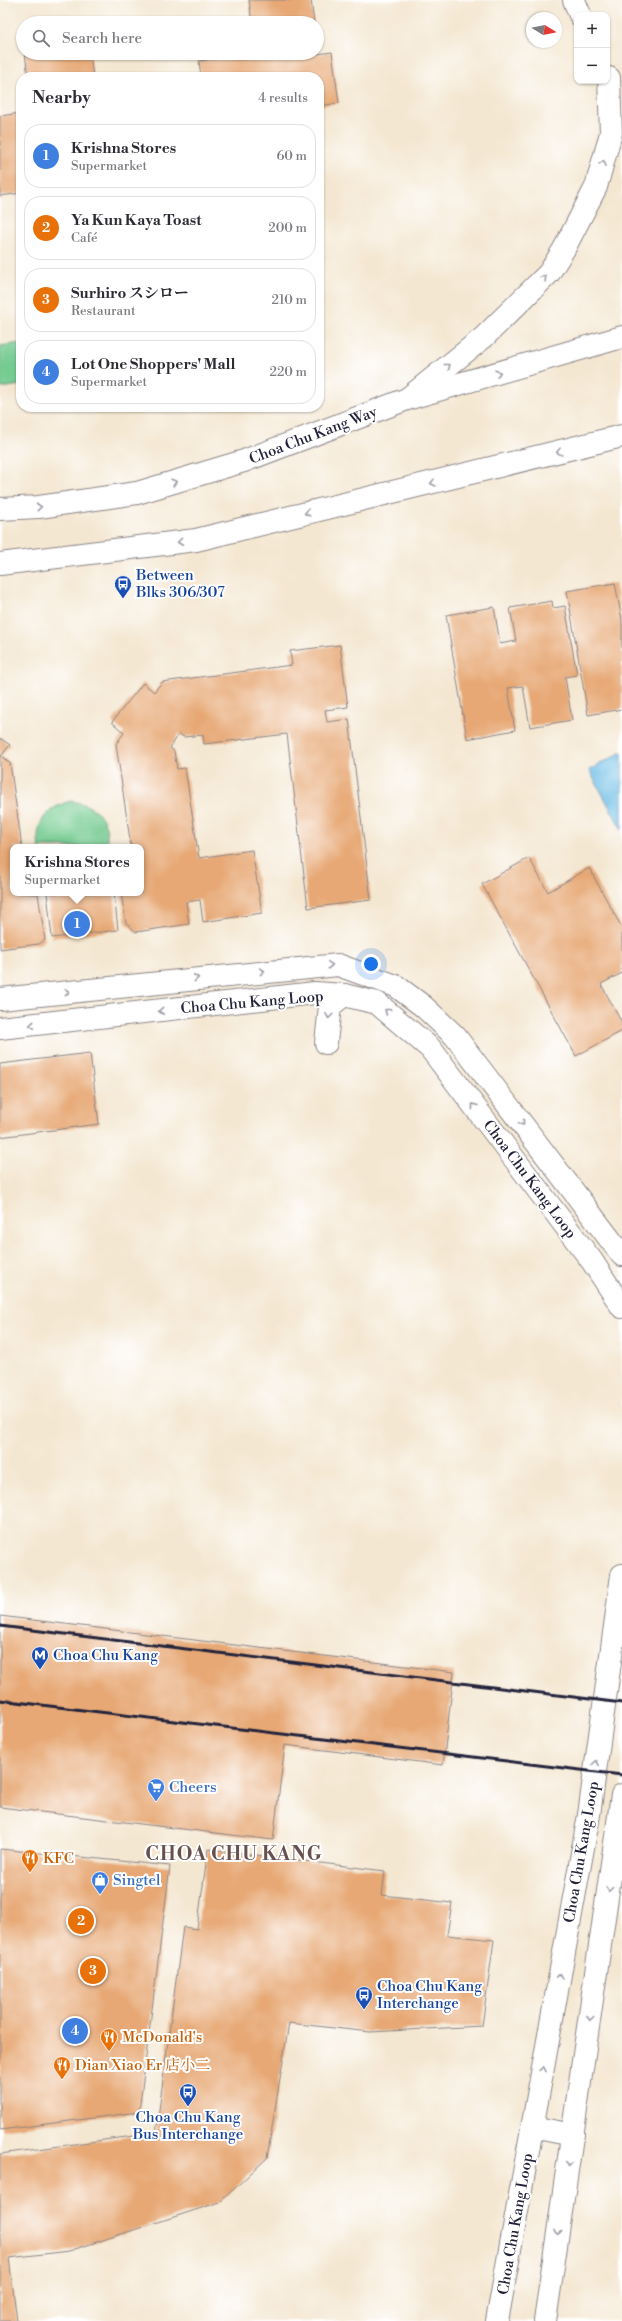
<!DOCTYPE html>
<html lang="en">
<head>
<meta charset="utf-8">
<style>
  body { margin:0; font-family:"Libre Bodoni","Noto Serif SC","Noto Serif JP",serif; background:#f2f2f3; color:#2b2b33 }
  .controls { position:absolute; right:12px; top:12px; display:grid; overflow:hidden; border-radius:8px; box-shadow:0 1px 3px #0004 }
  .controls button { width:36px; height:36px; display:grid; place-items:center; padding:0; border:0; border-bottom:1px solid #e1e1e2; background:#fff; color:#2b2b33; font:20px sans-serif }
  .compass { position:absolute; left:526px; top:12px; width:36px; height:36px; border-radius:50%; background:#fff; box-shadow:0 1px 3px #0004; rotate:100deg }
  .you { position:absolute; left:371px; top:964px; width:14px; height:14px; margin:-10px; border:3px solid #fff; border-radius:50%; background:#1a73e8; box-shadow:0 0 0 6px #1a73e833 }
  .badge { display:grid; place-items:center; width:26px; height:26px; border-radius:50%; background:#d1495b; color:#fff; font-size:13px; font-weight:700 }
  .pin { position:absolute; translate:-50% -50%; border:2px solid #fff; box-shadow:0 1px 4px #0006 }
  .popup { position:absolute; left:10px; top:844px; width:134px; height:52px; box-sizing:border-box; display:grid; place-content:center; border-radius:8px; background:#fff; filter:drop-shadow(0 1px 3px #0005); font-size:13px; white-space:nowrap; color:#7c7c81 }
  .popup b { font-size:15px; color:#2b2b33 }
  .popup::after { content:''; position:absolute; left:50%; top:100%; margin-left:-8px; border:8px solid transparent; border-top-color:#fff }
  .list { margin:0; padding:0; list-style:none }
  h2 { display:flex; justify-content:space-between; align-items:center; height:52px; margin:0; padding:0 16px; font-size:17px }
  h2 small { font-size:13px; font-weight:400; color:#7c7c81 }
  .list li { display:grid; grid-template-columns:26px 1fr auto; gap:12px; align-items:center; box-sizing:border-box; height:64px; margin:0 8px 8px; padding:0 8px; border:1px solid #e1e1e2; border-radius:16px }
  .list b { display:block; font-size:15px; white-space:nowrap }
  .list p { margin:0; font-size:13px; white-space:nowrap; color:#7c7c81 }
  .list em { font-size:13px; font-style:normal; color:#7c7c81 }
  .icon { flex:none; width:22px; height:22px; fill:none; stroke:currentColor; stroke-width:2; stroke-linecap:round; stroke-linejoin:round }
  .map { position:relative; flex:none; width:622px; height:2321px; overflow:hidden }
  .search { position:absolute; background:#fff; box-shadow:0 1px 3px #0004; left:16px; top:16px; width:308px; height:44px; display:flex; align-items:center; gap:10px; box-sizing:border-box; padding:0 14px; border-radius:22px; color:#7c7c81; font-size:15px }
  .panel { position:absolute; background:#fff; box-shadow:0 1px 3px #0004; left:16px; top:72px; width:308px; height:340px; border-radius:16px }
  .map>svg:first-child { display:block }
</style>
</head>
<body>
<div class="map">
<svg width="622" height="2321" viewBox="0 0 622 2321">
  <rect width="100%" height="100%" fill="#fff"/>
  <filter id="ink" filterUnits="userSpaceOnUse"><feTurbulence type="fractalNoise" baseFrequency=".025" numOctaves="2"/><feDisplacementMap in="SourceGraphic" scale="8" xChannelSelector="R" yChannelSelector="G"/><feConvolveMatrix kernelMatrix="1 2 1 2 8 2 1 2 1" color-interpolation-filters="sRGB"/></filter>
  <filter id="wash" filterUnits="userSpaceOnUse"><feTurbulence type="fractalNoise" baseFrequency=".012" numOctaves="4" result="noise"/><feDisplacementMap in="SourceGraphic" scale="16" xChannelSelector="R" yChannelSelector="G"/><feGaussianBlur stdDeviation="0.9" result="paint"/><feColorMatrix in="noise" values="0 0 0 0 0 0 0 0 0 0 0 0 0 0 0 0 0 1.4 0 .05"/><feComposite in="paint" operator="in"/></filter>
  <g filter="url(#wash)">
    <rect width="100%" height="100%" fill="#f4e7d1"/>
    <g fill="#74cb90" stroke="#4b7666">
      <polygon points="21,343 21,385 0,388 0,346"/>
      <path d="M71,801C97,805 111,820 106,847H39C34,822 48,807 71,801Z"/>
    </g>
    <polygon fill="#69bce5" stroke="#466f90" points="622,752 622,830 589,770"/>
    <g id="blocks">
      <g fill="#e7a874">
        <polygon points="249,0 311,0 314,23 252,23"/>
        <polygon points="332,52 339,103 319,106 319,77 201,77 199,61 256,53 318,54"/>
        <polygon points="25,53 90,53 93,77 28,77"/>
        <polygon points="21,113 21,193 0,196 0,116"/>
        <polygon points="615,583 622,620 622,709 588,715 567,591"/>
        <polygon points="552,601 553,608 565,606 577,675 565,677 572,720 530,727 523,686 508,688 515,730 467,739 446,615 494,607 500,644 516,641 510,608"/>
        <polygon points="340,645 348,707 325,710 327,722 349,719 371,900 308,908 287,734 204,744 203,735 184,737 179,734 170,748 174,751 177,769 185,768 199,858 252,850 262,913 203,922 200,900 186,902 189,924 136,932 126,923 121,893 141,893 141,847 131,847 116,744 124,733 112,722 143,683 154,692 162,682 292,665 290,651"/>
        <polygon points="0,738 10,745 1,756 10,763 22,847 13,847 13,893 38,894 45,940 39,944 0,949"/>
        <polygon points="529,858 548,892 589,868 622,928 622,973 601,984 622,1023 622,1031 576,1056 482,884"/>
        <polygon points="47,893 114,893 118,930 52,938"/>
        <polygon points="90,1053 99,1124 0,1137 0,1064"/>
        <polygon points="0,1616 454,1672 443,1765 285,1745 273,1840 0,1807"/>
        <polygon points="0,1849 170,1866 139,2112 0,2130"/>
        <polygon points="208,1849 385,1871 382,1895 452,1903 447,1935 494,1940 482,2026 370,2032 289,2023 267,2158 220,2202 69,2251 9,2258 17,2321 0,2321 0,2154 156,2133 183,1927 197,1929"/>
      </g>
    </g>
  </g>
  <g filter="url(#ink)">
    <use href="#blocks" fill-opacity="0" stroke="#8b8486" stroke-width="1"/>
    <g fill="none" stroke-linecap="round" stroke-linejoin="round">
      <g stroke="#8b8486" stroke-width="24">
        <g id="minor">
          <polyline points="0,999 338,965 396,986 423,1006 455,1036 622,1255"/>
          <polyline points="0,1028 315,993 344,995 377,1003 430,1048 592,1261 622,1307"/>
          <polyline points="326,1043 330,1006 344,995"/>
          <polyline points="532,2127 573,2135"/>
          <polyline points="497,2321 589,1815 622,1575"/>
          <polyline points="545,2321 622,1795"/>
        </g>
      </g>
      <g stroke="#8b8486" stroke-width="24">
        <g id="major">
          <polyline points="0,509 39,507 137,493 244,461 407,399 622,337"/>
          <polyline points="0,564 196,540 622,436"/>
        </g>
      </g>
      <g stroke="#8b8486" stroke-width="24">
        <g id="highway">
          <polyline points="574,0 580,15"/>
          <polyline points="407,399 484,337 549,273 564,249 596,187 611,133 609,78"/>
        </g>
      </g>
      <use href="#minor" stroke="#fff" stroke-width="22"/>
      <use href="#major" stroke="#fff" stroke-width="22"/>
      <use href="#highway" stroke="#fff" stroke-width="22"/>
      <g stroke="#22223b" stroke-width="3">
        <polyline points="0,1626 622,1703"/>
        <polyline points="0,1700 622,1775"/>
      </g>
    </g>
    <defs><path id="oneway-chevron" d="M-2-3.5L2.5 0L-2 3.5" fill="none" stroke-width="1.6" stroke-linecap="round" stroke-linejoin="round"/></defs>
    <g stroke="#9c9ca7">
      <use href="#oneway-chevron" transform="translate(603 163) rotate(-74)"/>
      <use href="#oneway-chevron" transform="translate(544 278) rotate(-45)"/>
      <use href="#oneway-chevron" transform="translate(448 366) rotate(-39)"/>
      <use href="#oneway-chevron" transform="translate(498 373) rotate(-16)"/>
      <use href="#oneway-chevron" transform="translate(559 452) rotate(166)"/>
      <use href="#oneway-chevron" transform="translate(174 482) rotate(-17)"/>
      <use href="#oneway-chevron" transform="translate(433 483) rotate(166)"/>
      <use href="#oneway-chevron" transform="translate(39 507) rotate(-5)"/>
      <use href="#oneway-chevron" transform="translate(307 513) rotate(166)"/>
      <use href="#oneway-chevron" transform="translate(180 542) rotate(173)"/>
      <use href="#oneway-chevron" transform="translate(330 965) rotate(-4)"/>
      <use href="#oneway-chevron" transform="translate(262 971) rotate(-6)"/>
      <use href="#oneway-chevron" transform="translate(196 978) rotate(-6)"/>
      <use href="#oneway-chevron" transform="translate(67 992) rotate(-6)"/>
      <use href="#oneway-chevron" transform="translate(161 1011) rotate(174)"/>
      <use href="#oneway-chevron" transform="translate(387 1011) rotate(-142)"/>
      <use href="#oneway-chevron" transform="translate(329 1016) rotate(97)"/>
      <use href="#oneway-chevron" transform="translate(32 1025) rotate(174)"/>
      <use href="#oneway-chevron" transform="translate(474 1106) rotate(-127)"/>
      <use href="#oneway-chevron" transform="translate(522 1123) rotate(52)"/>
      <use href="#oneway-chevron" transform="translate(596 1763) rotate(-82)"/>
      <use href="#oneway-chevron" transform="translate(609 1889) rotate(98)"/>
      <use href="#oneway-chevron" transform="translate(560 1976) rotate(-80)"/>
      <use href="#oneway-chevron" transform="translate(590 2018) rotate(98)"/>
      <use href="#oneway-chevron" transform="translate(543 2069) rotate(-80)"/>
      <use href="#oneway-chevron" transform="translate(569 2164) rotate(98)"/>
      <use href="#oneway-chevron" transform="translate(558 2233) rotate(99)"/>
    </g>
  </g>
  <defs>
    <g id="bus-pin" transform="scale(0.9)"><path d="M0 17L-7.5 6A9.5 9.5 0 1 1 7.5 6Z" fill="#1a4fb4" stroke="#fff"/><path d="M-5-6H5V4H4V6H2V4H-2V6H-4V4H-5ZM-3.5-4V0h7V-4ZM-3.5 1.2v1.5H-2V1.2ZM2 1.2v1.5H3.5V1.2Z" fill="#fff"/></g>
    <g id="metro-pin" transform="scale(0.9)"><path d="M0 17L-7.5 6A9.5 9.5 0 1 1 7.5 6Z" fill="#1a4fb4" stroke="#fff"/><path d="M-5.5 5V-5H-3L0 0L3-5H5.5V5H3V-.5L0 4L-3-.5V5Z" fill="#fff"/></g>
    <g id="supermarket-pin" transform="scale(0.9)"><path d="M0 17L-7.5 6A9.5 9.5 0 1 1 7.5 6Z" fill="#3f7fe0" stroke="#fff"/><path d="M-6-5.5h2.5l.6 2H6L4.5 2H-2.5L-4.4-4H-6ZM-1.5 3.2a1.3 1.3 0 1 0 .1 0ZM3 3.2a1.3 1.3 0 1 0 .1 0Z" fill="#fff"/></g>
    <g id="restaurant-pin" transform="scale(0.9)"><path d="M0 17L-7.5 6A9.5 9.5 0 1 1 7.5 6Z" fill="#e8710a" stroke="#fff"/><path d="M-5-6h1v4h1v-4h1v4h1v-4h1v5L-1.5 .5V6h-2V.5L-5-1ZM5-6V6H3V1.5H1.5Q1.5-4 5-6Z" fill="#fff"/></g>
    <g id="shop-pin" transform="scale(0.9)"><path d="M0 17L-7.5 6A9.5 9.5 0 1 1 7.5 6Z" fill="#3f7fe0" stroke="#fff"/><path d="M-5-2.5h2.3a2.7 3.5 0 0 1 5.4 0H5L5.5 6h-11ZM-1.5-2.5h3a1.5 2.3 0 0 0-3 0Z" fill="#fff"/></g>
  </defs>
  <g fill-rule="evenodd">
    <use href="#bus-pin" x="123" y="584"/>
    <use href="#metro-pin" x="40" y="1655"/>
    <use href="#supermarket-pin" x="156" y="1787"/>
    <use href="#restaurant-pin" x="30" y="1858"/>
    <use href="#shop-pin" x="100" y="1880"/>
    <use href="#bus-pin" x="364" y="1995"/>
    <use href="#restaurant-pin" x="109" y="2037"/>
    <use href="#restaurant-pin" x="62" y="2065"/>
    <use href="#bus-pin" x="188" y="2092"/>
  </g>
  <g text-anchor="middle" stroke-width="4" stroke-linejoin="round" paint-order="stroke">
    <g font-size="15" fill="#22223b" stroke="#fff">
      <text transform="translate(313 435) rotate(-21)" y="5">Choa Chu Kang Way</text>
      <text transform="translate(252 1002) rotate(-5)" y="5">Choa Chu Kang Loop</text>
      <text transform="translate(530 1179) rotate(53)" y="5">Choa Chu Kang Loop</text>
      <text transform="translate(581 1852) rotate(-80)" y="5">Choa Chu Kang Loop</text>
      <text transform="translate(515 2224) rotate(-80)" y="5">Choa Chu Kang Loop</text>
    </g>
    <g font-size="15" fill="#164399" stroke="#fff" text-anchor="start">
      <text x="136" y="580">Between<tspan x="136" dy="17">Blks 306/307</tspan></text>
      <text x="53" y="1660">Choa Chu Kang</text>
      <text x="377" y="1991">Choa Chu Kang<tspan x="377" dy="17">Interchange</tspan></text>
      <text x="188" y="2122" text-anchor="middle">Choa Chu Kang<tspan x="188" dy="17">Bus Interchange</tspan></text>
    </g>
    <g font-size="15" fill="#366cbe" stroke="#fff" text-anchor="start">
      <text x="169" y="1792">Cheers</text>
      <text x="113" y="1885">Singtel</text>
    </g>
    <g font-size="15" fill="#c56008" stroke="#fff" text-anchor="start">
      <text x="43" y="1863">KFC</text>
      <text x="122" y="2042">McDonald's</text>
      <text x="75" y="2070">Dian Xiao Er 店小二</text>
    </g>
    <g font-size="19" font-weight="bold" letter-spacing="1" fill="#67514f" stroke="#fff">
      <text x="234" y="1860">CHOA CHU KANG</text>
    </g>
  </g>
</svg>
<div class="controls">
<button>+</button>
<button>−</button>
</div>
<svg class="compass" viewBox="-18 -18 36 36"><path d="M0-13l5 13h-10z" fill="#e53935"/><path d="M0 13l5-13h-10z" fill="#7c7c81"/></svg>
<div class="you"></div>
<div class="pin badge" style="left:77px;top:924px;background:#3f7fe0">1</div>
<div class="popup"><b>Krishna Stores</b>Supermarket</div>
<div class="pin badge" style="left:81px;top:1921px;background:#e8710a">2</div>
<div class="pin badge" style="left:93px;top:1971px;background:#e8710a">3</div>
<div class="pin badge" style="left:75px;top:2031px;background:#3f7fe0">4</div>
<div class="search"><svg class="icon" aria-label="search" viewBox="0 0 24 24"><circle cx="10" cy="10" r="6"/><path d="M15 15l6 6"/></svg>Search here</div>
<section class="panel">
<h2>Nearby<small>4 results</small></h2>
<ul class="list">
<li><span class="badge" style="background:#3f7fe0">1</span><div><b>Krishna Stores</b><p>Supermarket</p></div><em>60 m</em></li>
<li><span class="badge" style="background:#e8710a">2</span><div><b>Ya Kun Kaya Toast</b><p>Café</p></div><em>200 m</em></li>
<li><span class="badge" style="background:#e8710a">3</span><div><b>Surhiro スシロー</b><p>Restaurant</p></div><em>210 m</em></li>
<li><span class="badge" style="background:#3f7fe0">4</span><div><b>Lot One Shoppers' Mall</b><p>Supermarket</p></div><em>220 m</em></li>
</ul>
</section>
</div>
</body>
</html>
